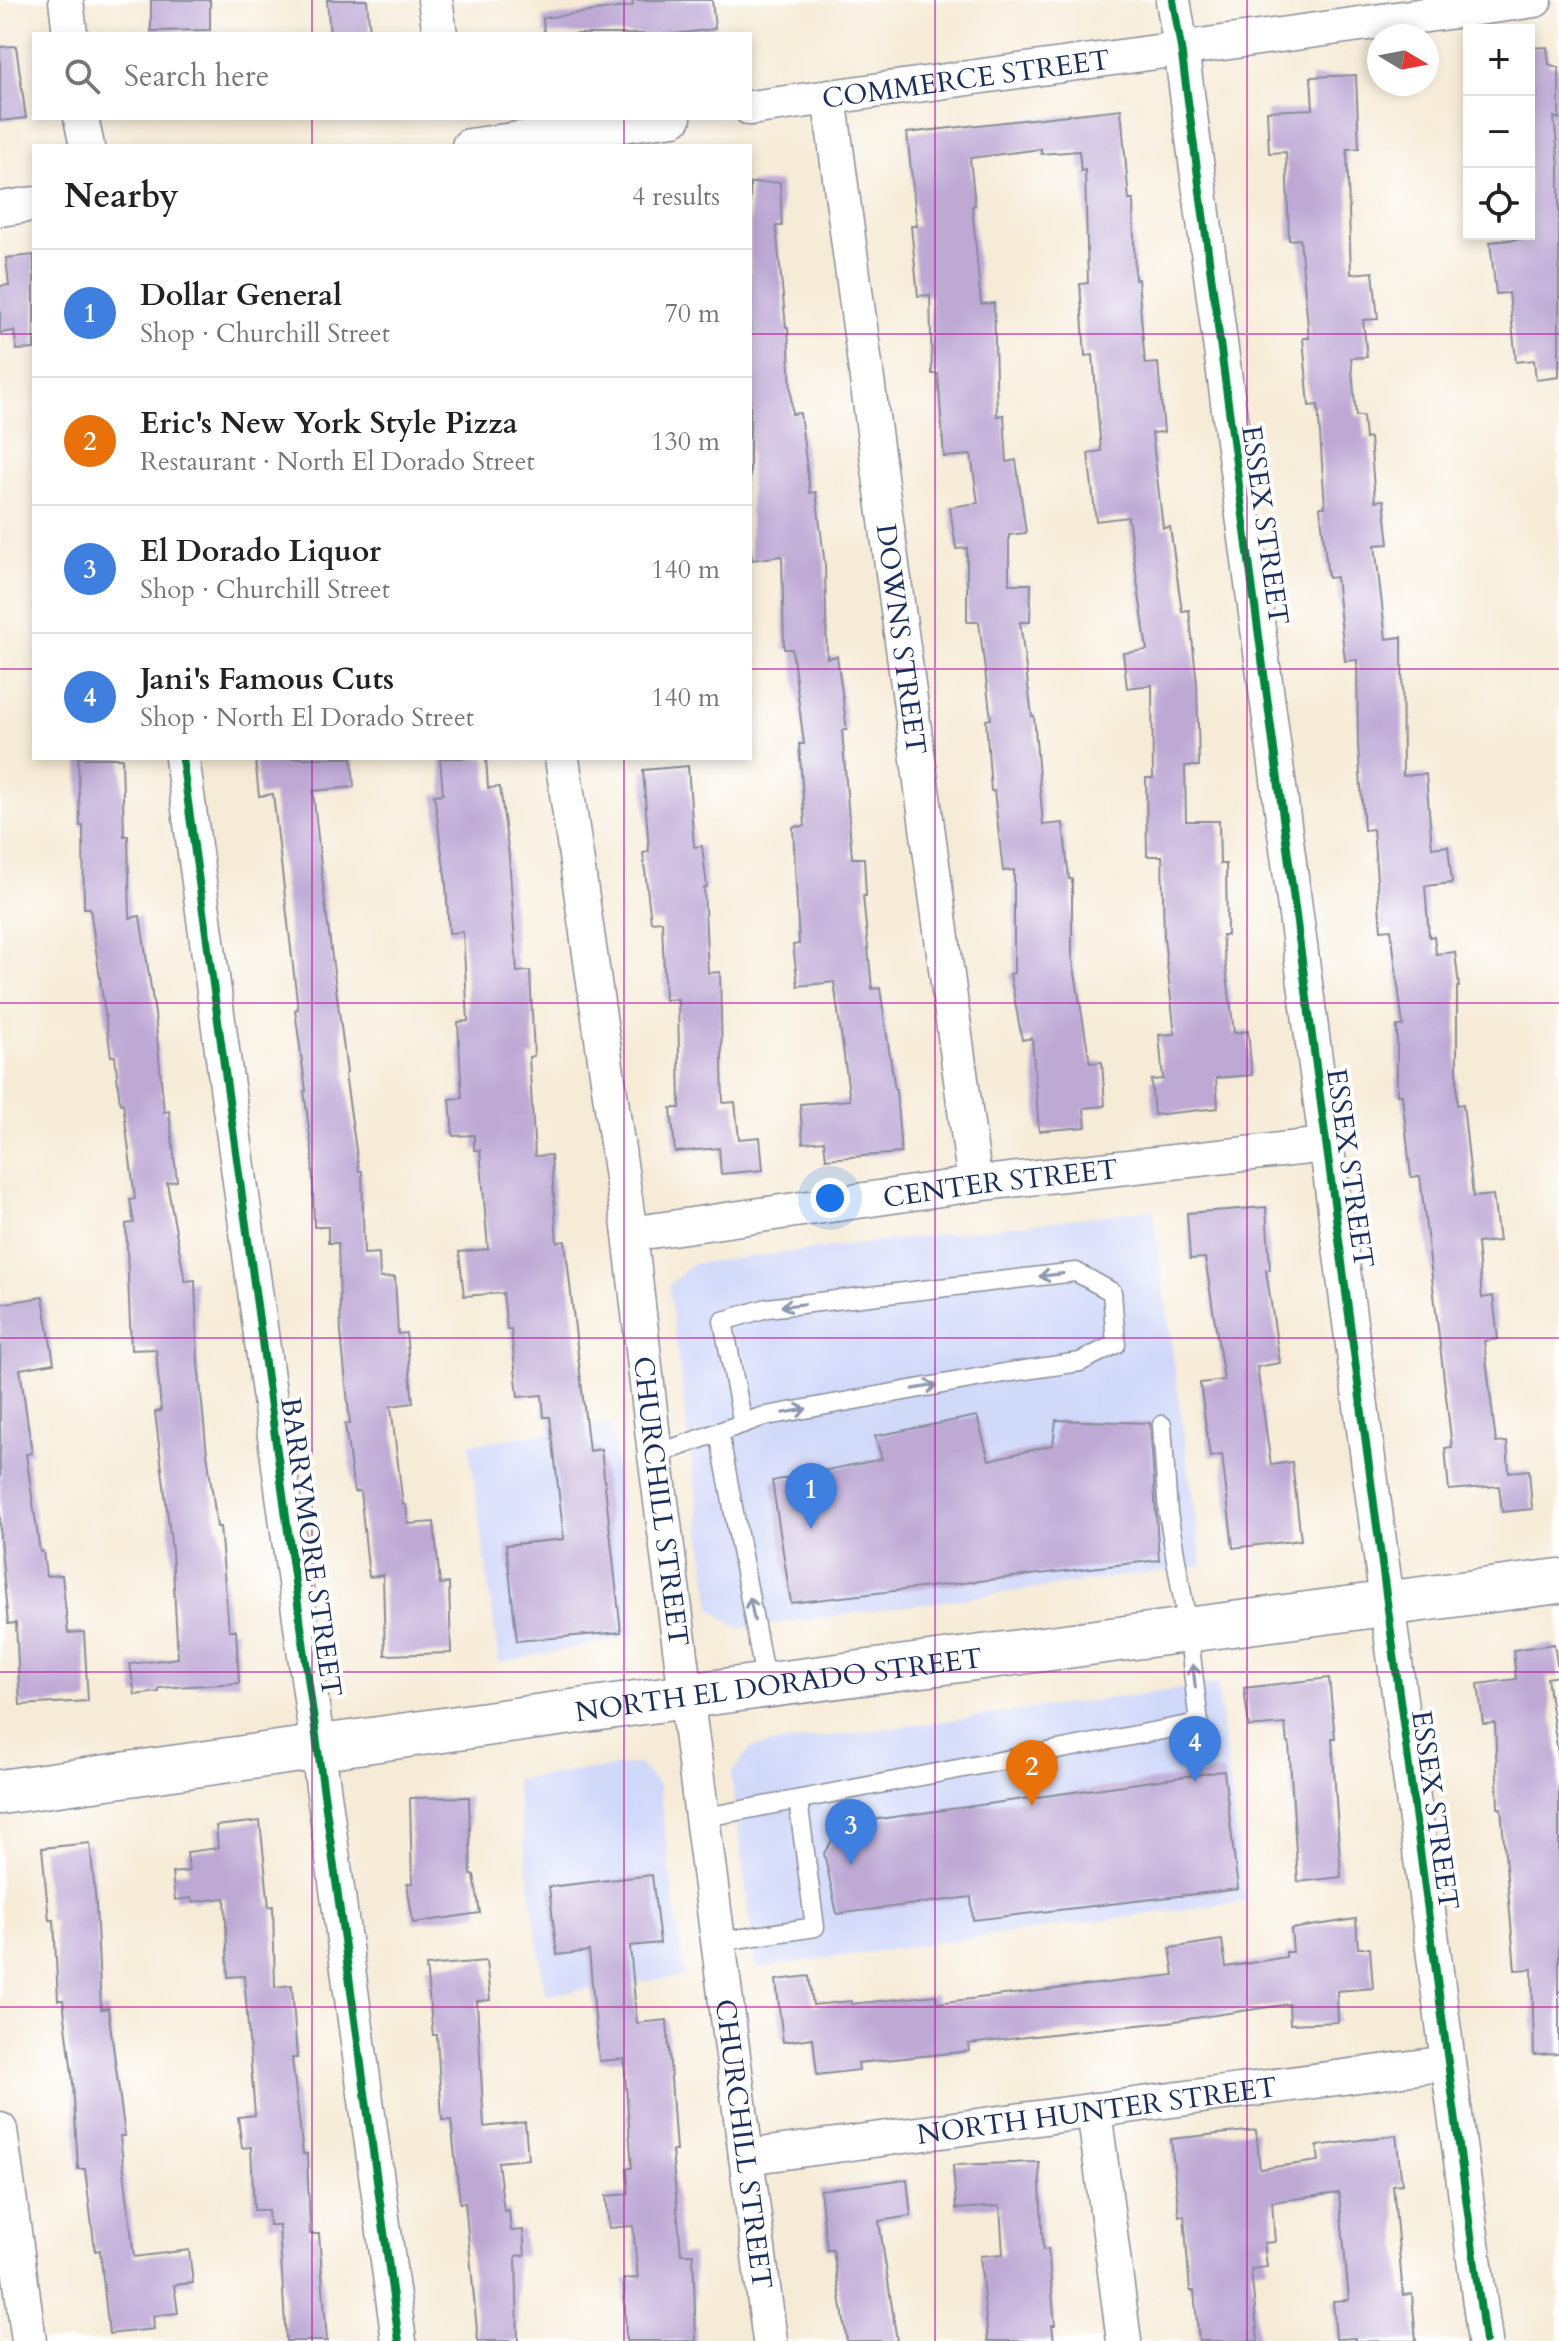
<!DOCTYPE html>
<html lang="en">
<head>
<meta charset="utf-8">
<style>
  body { margin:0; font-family:Cardo,serif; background:#f6f6f6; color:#222 }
  .controls { position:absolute; right:24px; top:24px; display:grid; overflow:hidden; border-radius:0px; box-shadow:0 4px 12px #0003 }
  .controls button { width:72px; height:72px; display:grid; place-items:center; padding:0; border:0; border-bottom:2px solid #e0e0e0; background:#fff; color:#222; font:40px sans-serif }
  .compass { position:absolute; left:1367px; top:24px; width:72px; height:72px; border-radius:50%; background:#fff; box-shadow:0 4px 12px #0003; rotate:100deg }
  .you { position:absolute; left:830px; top:1198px; width:28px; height:28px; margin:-20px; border:6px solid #fff; border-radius:50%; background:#1a73e8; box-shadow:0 0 0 12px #1a73e833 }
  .badge { display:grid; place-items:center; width:52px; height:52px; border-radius:50%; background:#db2777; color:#fff; font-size:26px; font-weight:700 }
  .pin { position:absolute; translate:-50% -66px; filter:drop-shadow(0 2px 4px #0008) }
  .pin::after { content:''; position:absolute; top:42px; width:28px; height:24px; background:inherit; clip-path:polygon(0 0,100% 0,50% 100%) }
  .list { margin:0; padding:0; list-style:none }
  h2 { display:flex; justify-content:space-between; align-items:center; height:104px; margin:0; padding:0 32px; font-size:34px }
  h2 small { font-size:26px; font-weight:400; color:#767676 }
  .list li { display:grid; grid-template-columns:52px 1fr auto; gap:24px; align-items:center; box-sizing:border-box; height:128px; padding:0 32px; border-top:2px solid #e0e0e0 }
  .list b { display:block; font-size:30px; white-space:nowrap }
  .list p { margin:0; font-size:26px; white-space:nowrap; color:#767676 }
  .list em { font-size:26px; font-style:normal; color:#767676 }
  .icon { flex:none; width:44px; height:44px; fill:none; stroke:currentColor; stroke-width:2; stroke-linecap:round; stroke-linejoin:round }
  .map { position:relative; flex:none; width:1559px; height:2341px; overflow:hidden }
  .search { position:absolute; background:#fff; box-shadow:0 4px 12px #0003; left:32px; top:32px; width:720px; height:88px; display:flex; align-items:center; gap:20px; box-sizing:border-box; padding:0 28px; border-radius:0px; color:#767676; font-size:30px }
  .panel { position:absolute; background:#fff; box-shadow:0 4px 12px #0003; left:32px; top:144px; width:720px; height:616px; border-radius:0px }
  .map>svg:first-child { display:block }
</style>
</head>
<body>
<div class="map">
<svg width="1559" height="2341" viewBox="0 0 1559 2341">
  <rect width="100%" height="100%" fill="#fff"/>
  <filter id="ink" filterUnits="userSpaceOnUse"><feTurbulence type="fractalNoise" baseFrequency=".0125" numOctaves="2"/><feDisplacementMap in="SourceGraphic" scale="16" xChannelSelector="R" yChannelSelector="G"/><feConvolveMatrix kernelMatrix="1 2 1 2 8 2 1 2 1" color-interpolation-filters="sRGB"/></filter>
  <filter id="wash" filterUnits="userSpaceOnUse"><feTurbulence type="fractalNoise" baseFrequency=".006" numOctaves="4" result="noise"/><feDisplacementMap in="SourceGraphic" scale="32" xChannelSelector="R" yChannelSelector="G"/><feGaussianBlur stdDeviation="1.8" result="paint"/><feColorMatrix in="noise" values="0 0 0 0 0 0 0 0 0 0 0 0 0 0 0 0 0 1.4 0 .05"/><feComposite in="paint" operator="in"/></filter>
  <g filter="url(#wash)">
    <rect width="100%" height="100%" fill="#f6ebd6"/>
    <g fill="#d1d9f9">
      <polygon points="1153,1209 1202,1566 738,1629 711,1608 669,1290 669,1285 692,1264"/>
      <polygon points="612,1424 635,1635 499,1663 469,1444"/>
      <polygon points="1217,1684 1245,1901 756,1968 731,1774 751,1747"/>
      <polygon points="639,1764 659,1786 684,1976 545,1995 515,1779"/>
    </g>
    <g id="blocks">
      <g fill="#bea9d5">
        <polygon points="151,0 210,0 210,30 151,31"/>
        <polygon points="327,0 367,0 370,34 330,34"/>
        <polygon points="632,0 712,0 715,29 675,34 544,34 543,18 633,6"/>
        <polygon points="16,46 26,118 0,121 0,47"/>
        <polygon points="1547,47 1549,64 1559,68 1559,119 1554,117 1559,166 1559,377 1536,380 1534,360 1516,362 1509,293 1496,294 1490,242 1527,238 1527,234 1529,234 1529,48"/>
        <polygon points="1356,75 1359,148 1347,149 1351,274 1373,272 1378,319 1363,320 1367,357 1351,358 1356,416 1363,416 1365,439 1370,438 1375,501 1384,500 1389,544 1375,545 1386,639 1402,637 1403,776 1426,774 1432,848 1448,846 1452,883 1425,886 1429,937 1434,936 1436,954 1455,952 1459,987 1457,987 1457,1105 1463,1104 1473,1197 1493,1195 1499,1241 1477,1243 1482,1298 1493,1296 1498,1339 1484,1341 1496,1443 1507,1442 1509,1472 1529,1470 1532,1509 1502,1512 1499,1486 1449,1490 1445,1448 1452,1447 1420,1176 1411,1177 1402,1095 1397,1095 1397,1026 1403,1026 1391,929 1381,930 1373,829 1364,830 1358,745 1357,660 1345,661 1336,577 1328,578 1320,507 1325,507 1318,405 1309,406 1303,338 1309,338 1300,239 1289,240 1286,152 1269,153 1267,111 1313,109 1311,77"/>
        <polygon points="1121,109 1129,200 1133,200 1135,280 1138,279 1145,364 1158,363 1164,432 1152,433 1163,528 1170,527 1182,611 1189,610 1197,684 1199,766 1185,766 1186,821 1219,821 1220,864 1226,864 1227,935 1222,935 1234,1033 1248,1031 1252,1075 1216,1078 1218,1108 1154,1115 1151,1080 1163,1079 1159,1035 1175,1034 1164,938 1162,856 1147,856 1146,778 1153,778 1152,685 1127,688 1123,653 1147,650 1128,517 1096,521 1088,453 1101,451 1093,355 1085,356 1080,284 1088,283 1085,170 1081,171 1079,151 1041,154 1041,149 970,158 975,205 972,206 981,304 994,303 997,416 1004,415 1007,462 1016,460 1026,533 1009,535 1009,584 1031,584 1030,622 1020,622 1032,716 1034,716 1043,825 1063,823 1069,879 1072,879 1072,955 1090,1063 1102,1062 1105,1106 1084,1108 1086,1127 1039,1131 1032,1038 1022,1040 1010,974 1014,973 1014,870 1003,871 994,791 991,791 986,720 991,719 979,622 967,622 967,548 956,549 950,507 978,503 971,455 944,457 938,374 932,374 930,295 918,296 911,226 917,226 907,133"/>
        <polygon points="780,182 782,226 776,226 786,327 788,327 792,414 800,413 810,493 816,492 825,566 827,658 837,656 847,730 842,730 852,858 864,858 866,896 863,896 872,989 880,988 895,1090 896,1090 901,1153 826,1159 824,1141 803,1143 800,1104 850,1100 834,982 798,986 793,945 799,944 793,827 805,826 799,744 804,744 792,649 784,649 782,556 752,560 750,545 750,183"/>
        <polygon points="34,255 34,349 17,350 14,331 0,333 0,286 9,285 6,258"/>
        <polygon points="78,758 122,758 124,836 128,836 130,918 140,916 155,1014 164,1112 169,1111 177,1181 167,1183 185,1281 195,1280 198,1362 206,1445 217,1527 220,1527 229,1630 236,1630 239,1683 159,1688 159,1692 135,1695 130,1664 178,1658 172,1551 155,1412 161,1411 156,1349 131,1350 126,1224 134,1223 130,1200 135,1199 123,1103 120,1104 115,1056 111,1056 90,908 84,908 83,826 80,826"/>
        <polygon points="255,758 352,758 354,787 313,791 325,903 347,1073 345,1074 359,1171 362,1171 364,1254 379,1253 380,1278 395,1277 398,1334 406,1333 413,1403 391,1406 403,1505 406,1505 408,1524 434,1522 440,1584 449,1583 451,1653 385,1655 383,1575 369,1577 360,1491 354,1492 345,1424 350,1424 341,1333 338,1243 328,1243 328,1227 314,1227 312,1150 304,1091 306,1091 295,1010 298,1009 273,794 259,796"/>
        <polygon points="440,758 486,758 488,788 500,787 509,856 517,972 530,971 534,1056 529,1057 535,1156 551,1155 557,1242 565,1241 589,1451 601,1449 621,1632 517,1641 506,1545 564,1539 550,1417 544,1417 542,1395 518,1397 511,1329 507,1329 503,1293 464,1296 459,1252 488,1249 480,1150 474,1150 474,1135 453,1136 450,1099 462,1098 458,1022 468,1021 463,932 449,933 446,883 434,795 443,794"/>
        <polygon points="688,766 694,847 702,846 707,887 704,888 708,973 720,972 723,1103 735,1102 739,1139 760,1137 763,1170 721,1174 719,1148 675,1152 671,1108 680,1108 678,999 665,1000 662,921 651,922 643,853 649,852 643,770"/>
        <polygon points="1266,1207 1270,1270 1266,1270 1280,1363 1257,1367 1271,1465 1292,1462 1301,1540 1233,1548 1222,1455 1210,1457 1200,1383 1224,1380 1205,1258 1190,1259 1187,1213"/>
        <polygon points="43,1297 54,1363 20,1369 32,1453 26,1454 40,1552 43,1551 46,1576 62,1575 68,1633 84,1632 88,1701 20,1705 16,1623 8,1624 0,1539 0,1304"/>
        <polygon points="977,1416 989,1460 1053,1445 1056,1420 1150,1423 1159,1560 791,1603 772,1481 882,1459 875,1436"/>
        <polygon points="1554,1644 1559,1676 1547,1678 1559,1761 1559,2054 1534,2055 1532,1969 1515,1970 1501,1808 1498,1808 1495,1723 1483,1724 1478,1684 1516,1679 1513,1650"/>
        <polygon points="1329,1678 1335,1738 1332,1738 1341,1877 1298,1882 1289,1743 1287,1743 1285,1724 1249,1727 1244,1688"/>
        <polygon points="1224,1771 1238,1889 973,1920 971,1897 837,1914 824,1853 843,1824"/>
        <polygon points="469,1797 471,1875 474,1875 480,1913 413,1923 407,1884 412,1883 410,1798"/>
        <polygon points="260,1821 269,1907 273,1906 275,1987 292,1985 297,2058 292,2058 303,2154 307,2154 310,2234 319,2234 327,2341 286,2341 279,2225 269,2225 268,2210 254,2210 251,2147 242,2148 238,2117 255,2115 244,1976 228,1977 225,1898 192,1902 191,1898 175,1900 172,1873 189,1871 187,1852 218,1848 216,1826"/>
        <polygon points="90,1843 96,1905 101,2009 108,2008 125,2136 120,2136 134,2257 189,2250 193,2283 174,2285 178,2313 153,2316 154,2329 109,2334 100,2250 95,2251 85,2169 78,2169 73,2082 63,2000 58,2000 54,1920 49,1920 42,1848"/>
        <polygon points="652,1875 660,1943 630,1946 637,2023 667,2020 676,2151 672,2151 681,2254 693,2254 696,2341 626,2341 624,2279 638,2278 633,2226 609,2228 606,2196 629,2194 627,2168 632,2168 624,2059 599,2061 589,1951 557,1955 549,1887"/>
        <polygon points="1356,1919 1358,1948 1370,1948 1373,1988 1337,1991 1338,2022 1290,2024 1289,2004 1168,2022 1077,2031 968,2044 969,2051 858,2063 859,2070 817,2075 813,2038 783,2042 776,1980 809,1976 813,2005 851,2001 851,2004 936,1995 937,2003 1174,1975 1170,1948 1222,1940 1226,1967 1286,1957 1286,1952 1293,1952 1291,1929"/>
        <polygon points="486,1961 490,2000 477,2001 484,2127 525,2122 528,2159 498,2162 504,2211 509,2210 511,2231 523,2230 525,2255 516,2256 518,2341 478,2341 465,2202 460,2203 451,2120 442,2120 437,2035 433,2035 426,1966"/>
        <polygon points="1256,2130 1260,2169 1319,2161 1317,2146 1396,2135 1402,2184 1393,2185 1403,2295 1412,2294 1416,2341 1356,2341 1356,2338 1336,2339 1333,2301 1349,2300 1339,2193 1272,2202 1275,2242 1264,2243 1267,2267 1251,2269 1258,2341 1199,2341 1194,2291 1190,2291 1184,2215 1179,2216 1171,2139"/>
        <polygon points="1039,2162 1043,2250 1048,2249 1055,2325 1052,2325 1054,2341 988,2341 980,2256 1003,2254 1000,2206 956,2209 953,2165"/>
        <polygon points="907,2179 911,2216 879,2221 897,2341 847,2341 833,2250 827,2250 820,2190"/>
      </g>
    </g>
  </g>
  <g filter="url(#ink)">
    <use href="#blocks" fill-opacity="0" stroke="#888d9a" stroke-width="2"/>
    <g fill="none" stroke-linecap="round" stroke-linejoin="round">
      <g stroke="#888d9a" stroke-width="21">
        <g id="lane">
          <polyline points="719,1432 766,1685"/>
          <polyline points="655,1455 761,1417 1004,1373 1080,1362 1116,1344 1112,1292 1076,1272 767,1308 723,1321 743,1424"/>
          <polyline points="701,1818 1199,1723 1188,1629 1168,1513 1162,1425"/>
          <polyline points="717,1942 815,1927 798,1800"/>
        </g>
      </g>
      <g stroke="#888d9a" stroke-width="37">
        <g id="street">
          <polyline points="66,0 70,34"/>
          <polyline points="435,0 440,34"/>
          <polyline points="1173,0 1181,48 1485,2341"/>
          <path id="s1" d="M829,96L975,1184"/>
          <path id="s2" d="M750,108L1535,0"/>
          <polyline points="81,118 87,146"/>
          <polyline points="469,146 674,118"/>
          <polyline points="0,209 34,204"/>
          <polyline points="182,758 399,2341"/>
          <path id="s3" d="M562,758L630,1234L655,1455L770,2341"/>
          <path id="s4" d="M630,1234L975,1184L1326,1145"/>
          <polyline points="1094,2110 1124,2341"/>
          <polyline points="0,2130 29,2341"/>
          <path id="s5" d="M746,2157L1448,2063"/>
        </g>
      </g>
      <g stroke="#888d9a" stroke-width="47">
        <g id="secondary">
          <path id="s6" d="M0,1792L686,1696L1559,1581"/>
        </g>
      </g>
      <use href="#lane" stroke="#fff" stroke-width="18"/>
      <use href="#street" stroke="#fff" stroke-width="34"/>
      <use href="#secondary" stroke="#fff" stroke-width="44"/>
      <g stroke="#fff" stroke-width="13">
        <g id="cycleway">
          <polyline points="1173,0 1181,48 1485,2341"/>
          <polyline points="182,758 399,2341"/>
        </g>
      </g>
      <use href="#cycleway" stroke="#00873e" stroke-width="8"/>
    </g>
    <defs><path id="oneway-shaft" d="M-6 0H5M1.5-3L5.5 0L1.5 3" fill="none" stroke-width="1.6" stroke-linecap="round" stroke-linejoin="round" transform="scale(2)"/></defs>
    <g stroke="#8d97ae">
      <use href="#oneway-shaft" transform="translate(1051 1275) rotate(173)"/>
      <use href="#oneway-shaft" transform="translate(793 1305) rotate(174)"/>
      <use href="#oneway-shaft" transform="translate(925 1387) rotate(-10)"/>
      <use href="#oneway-shaft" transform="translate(795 1411) rotate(-11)"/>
      <use href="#oneway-shaft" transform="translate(752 1609) rotate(-101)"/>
      <use href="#oneway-shaft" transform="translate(1194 1676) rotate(-97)"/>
    </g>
  </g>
  <path fill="none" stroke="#b5179e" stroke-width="2" stroke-opacity="0.55" d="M312,0V34M624,0V34M935,0V2341M1247,0V2341M312,118V146M624,118V146M0,334H34M750,334H1559M0,669H34M750,669H1559M312,758V2341M624,758V2341M0,1003H1559M0,1338H1559M0,1672H1559M0,2007H1559"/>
  <g text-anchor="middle" stroke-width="8" stroke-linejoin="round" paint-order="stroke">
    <g font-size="28" fill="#1b2f5e" stroke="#fff">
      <text dy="10" stroke="none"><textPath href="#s2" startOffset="218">COMMERCE STREET</textPath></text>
      <text transform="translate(1266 525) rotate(82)" y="10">ESSEX STREET</text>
      <text dy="10" stroke="none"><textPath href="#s1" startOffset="548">DOWNS STREET</textPath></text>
      <text transform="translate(1351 1168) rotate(82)" y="10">ESSEX STREET</text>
      <text dy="10" stroke="none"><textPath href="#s4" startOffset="374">CENTER STREET</textPath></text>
      <text dy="10" stroke="none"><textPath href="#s3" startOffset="750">CHURCHILL STREET</textPath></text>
      <text transform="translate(312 1547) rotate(82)" y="10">BARRYMORE STREET</text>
      <text dy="10" stroke="none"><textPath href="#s6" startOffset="786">NORTH EL DORADO STREET</textPath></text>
      <text transform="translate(1436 1810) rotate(82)" y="10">ESSEX STREET</text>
      <text dy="10" stroke="none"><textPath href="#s5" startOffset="354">NORTH HUNTER STREET</textPath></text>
      <text dy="10" stroke="none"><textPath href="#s3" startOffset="1398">CHURCHILL STREET</textPath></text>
    </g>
  </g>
</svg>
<div class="controls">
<button>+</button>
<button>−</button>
<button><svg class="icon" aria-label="locate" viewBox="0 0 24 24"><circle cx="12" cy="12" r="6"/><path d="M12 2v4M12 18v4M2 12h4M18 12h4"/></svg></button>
</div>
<svg class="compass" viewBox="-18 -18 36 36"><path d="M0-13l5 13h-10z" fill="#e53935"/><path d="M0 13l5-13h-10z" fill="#767676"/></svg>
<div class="you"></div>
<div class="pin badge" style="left:811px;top:1529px;background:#3f7fe0">1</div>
<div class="pin badge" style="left:1032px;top:1806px;background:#e8710a">2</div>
<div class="pin badge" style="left:851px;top:1865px;background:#3f7fe0">3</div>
<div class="pin badge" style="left:1195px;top:1782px;background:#3f7fe0">4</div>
<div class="search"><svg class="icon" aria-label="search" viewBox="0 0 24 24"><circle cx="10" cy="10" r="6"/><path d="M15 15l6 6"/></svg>Search here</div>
<section class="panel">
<h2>Nearby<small>4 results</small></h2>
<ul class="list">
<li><span class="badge" style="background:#3f7fe0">1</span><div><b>Dollar General</b><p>Shop · Churchill Street</p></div><em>70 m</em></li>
<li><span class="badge" style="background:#e8710a">2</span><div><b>Eric's New York Style Pizza</b><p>Restaurant · North El Dorado Street</p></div><em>130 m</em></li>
<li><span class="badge" style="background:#3f7fe0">3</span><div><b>El Dorado Liquor</b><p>Shop · Churchill Street</p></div><em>140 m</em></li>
<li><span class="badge" style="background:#3f7fe0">4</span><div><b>Jani's Famous Cuts</b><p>Shop · North El Dorado Street</p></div><em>140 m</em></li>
</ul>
</section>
</div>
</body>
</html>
